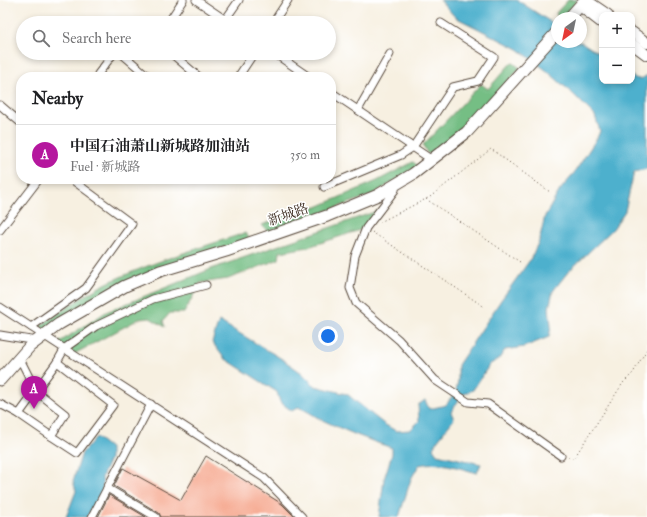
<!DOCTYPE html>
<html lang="en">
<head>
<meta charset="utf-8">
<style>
  body { margin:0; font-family:"IM FELL Double Pica","Noto Serif SC",serif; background:#f2f2f2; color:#202124 }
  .controls { position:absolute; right:12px; top:12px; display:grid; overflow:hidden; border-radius:8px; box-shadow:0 2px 6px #0003 }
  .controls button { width:36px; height:36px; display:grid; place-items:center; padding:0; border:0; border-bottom:1px solid #e0e0e0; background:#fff; color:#202124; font:20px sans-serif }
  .compass { position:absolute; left:551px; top:12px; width:36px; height:36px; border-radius:50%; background:#fff; box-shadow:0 2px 6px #0003; rotate:213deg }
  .you { position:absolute; left:328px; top:336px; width:14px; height:14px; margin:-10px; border:3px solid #fff; border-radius:50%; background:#1a73e8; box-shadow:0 0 0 6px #1a73e833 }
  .badge { display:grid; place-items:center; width:26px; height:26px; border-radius:50%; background:#b5179e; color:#fff; font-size:13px; font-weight:700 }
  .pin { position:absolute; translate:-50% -33px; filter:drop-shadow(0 1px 2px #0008) }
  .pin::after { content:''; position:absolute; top:21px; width:14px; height:12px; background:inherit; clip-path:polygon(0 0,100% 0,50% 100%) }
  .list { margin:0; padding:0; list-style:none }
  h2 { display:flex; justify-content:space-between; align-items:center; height:52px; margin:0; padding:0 16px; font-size:17px }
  h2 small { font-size:13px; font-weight:400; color:#757577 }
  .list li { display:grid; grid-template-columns:26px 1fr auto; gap:12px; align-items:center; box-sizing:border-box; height:60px; padding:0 16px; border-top:1px solid #e0e0e0 }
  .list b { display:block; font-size:15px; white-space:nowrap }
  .list p { margin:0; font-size:13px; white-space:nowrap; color:#757577 }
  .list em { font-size:13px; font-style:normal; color:#757577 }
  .icon { flex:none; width:22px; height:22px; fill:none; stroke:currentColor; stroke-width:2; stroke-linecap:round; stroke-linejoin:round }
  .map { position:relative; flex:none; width:647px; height:517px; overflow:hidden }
  .search { position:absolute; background:#fff; box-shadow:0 2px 6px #0003; left:16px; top:16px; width:320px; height:44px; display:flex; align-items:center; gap:10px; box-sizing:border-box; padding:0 14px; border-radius:22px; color:#757577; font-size:15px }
  .panel { position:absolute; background:#fff; box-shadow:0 2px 6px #0003; left:16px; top:72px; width:320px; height:112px; border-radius:16px }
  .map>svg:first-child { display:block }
</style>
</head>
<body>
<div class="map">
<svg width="647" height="517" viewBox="0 0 647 517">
  <rect width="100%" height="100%" fill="#fff"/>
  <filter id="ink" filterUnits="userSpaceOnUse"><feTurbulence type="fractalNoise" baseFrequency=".025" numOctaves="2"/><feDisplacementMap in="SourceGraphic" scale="8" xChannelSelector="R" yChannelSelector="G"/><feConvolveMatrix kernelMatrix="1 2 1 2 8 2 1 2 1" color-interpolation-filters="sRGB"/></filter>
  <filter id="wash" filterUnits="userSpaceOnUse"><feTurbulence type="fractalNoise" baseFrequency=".012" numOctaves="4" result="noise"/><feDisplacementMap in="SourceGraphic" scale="16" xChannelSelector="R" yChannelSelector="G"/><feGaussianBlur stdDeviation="0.9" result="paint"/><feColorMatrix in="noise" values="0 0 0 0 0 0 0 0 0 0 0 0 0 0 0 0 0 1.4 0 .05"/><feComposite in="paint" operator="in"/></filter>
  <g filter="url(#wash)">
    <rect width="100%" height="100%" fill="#f7f0e1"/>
    <g fill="#74be84" stroke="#587451">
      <polygon points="568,0 578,0 562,18 558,18 556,13"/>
      <polygon points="512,62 520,68 467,127 433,155 427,153 423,145 481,84 488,89"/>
      <polygon points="413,162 418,166 372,195 268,232 262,225 293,213 317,207 377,181"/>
      <polygon points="380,210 366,228 308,247 280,252 279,259 228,279 200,283 184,313 170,313 163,321 165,327 150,318 139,319 74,354 58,343 106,312 211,269"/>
      <path d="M245,233L250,239L182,261L45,330L40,326C65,309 90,290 118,278C159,260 202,247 245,233Z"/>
    </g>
    <g fill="#4eb0cd" stroke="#446d76">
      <path d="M440,0H517L557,26V42H581L602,55V81H632V76C638,80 641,80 647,75V169L634,172L625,211L613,229L568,272L553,291L549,308L551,326L549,337L524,347L505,350L498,360L490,364L473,390L462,395L451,412L454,419L437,441L433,448L437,454L481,464L477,473C458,468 439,460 419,465L411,479L399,517H379L384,479L392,454V448C368,440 343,430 320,419C313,415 306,410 298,407L292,411L280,402L277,392L224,358L212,342L219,321L282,359L302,373L315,386L347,394L384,424L396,431L410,430L419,421L418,405L425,400L429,409L446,405L456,391L458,380V365L501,300L530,260L539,241L545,216L560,190L572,176L597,138L600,131L595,116L573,94L547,71L518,49L455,17Z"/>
      <polygon points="96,437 110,448 110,459 102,477 103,489 87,517 66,517 76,491 73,481 82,453"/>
    </g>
    <g id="blocks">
      <g fill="#f6aa92">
        <polygon points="206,456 282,504 295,517 161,517 159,513 114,486 123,468 181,500"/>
        <polygon points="109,495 146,517 98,517"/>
      </g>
    </g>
  </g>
  <g filter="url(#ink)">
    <use href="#blocks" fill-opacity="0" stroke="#57483b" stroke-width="1"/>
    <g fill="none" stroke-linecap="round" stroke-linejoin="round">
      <g stroke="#57483b" stroke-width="9">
        <g id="minor">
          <polyline points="196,0 230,23"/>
          <polyline points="225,20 239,0"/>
          <polyline points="168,23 183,0"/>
          <polyline points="273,23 288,0"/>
          <polyline points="121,53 149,77"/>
          <polyline points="171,53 199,77"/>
          <polyline points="274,53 309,77"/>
          <polyline points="102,77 98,74 114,53"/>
          <polyline points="238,77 254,53"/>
          <polyline points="331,92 432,160"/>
          <polyline points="0,105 21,123"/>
          <polyline points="358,110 390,54"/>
          <polyline points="324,187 401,155 413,147 453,87 478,81 494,57 441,23"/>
          <polyline points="395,190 366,228 355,256 350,288 356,303 399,340 435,380 468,402 488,404 561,456"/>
          <polyline points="0,230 39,179"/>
          <polyline points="0,307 264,478 302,517"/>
          <polyline points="31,327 86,288 132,224 71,179"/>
          <polyline points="0,335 37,341"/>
          <polyline points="22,363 36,391 65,414 51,436 19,414 57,362 65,348 96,326 153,299 206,285"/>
          <polyline points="0,404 19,414"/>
          <polyline points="51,436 77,453 113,405 57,362"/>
          <polyline points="107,488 156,517"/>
          <polyline points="92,517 151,404"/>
        </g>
      </g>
      <g stroke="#57483b" stroke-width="12">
        <g id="secondary">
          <polyline points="586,0 608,15"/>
          <polyline points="580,6 602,23"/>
          <polyline points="632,32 647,43"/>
          <polyline points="632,44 647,55"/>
        </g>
      </g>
      <g stroke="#57483b" stroke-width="13">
        <g id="primary">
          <polyline points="569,18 585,0"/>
          <polyline points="0,380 30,346 59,324 125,286 160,271 226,251 327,216 378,195 413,174 467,132 557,32"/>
        </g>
      </g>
      <g stroke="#57483b" stroke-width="1" stroke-dasharray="1 3" stroke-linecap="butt">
        <polyline points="426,199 520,262"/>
        <polyline points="380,222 430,197 491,149 550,192"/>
        <polyline points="372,232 483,306"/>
        <polyline points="568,457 574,458 623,383 633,373 647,349"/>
      </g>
      <use href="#minor" stroke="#fff" stroke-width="7"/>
      <use href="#secondary" stroke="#fff" stroke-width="10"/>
      <use href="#primary" stroke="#fff" stroke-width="11"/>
    </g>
  </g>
  <g text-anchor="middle" stroke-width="3" stroke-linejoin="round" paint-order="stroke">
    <g font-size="14" fill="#3b2a1e" stroke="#fff">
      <text transform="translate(288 214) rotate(-19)" y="5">新城路</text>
    </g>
  </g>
</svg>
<div class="controls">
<button>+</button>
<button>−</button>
</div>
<svg class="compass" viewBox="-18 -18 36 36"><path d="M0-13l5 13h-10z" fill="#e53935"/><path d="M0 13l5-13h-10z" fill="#757577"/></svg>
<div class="you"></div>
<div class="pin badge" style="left:34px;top:409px">A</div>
<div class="search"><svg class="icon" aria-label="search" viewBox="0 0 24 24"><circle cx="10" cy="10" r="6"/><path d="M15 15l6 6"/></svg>Search here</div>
<section class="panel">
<h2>Nearby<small></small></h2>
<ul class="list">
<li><span class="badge">A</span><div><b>中国石油萧山新城路加油站</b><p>Fuel · 新城路</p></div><em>350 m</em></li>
</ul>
</section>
</div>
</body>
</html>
